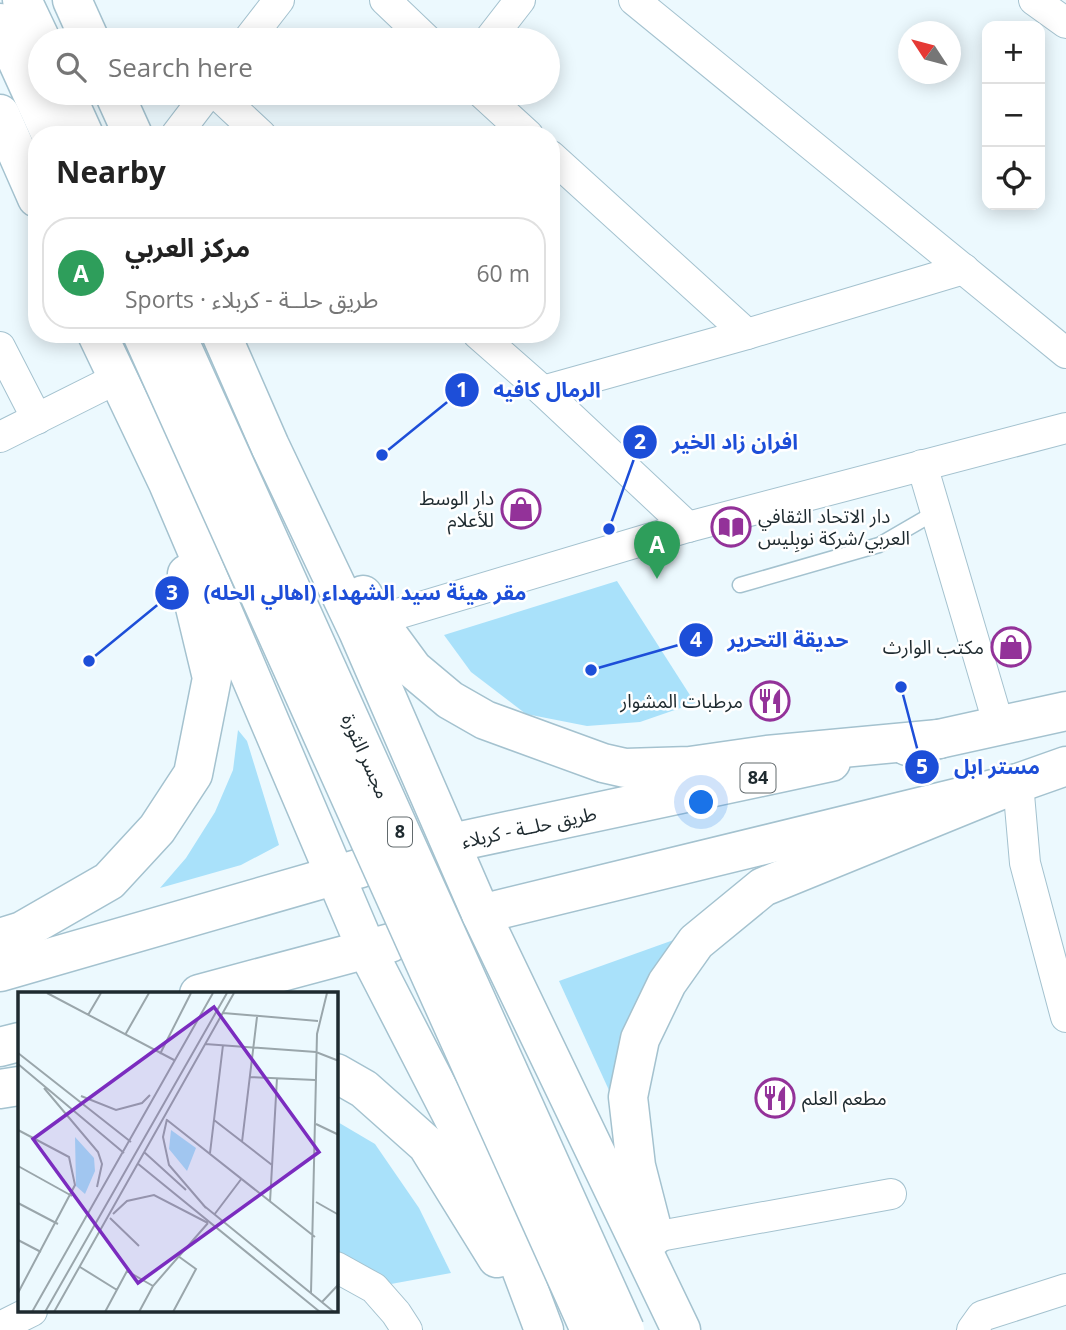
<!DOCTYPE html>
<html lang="en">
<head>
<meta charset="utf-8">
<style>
  body { margin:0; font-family:"Open Sans","Noto Sans Arabic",sans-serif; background:#f6f6f6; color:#222 }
  .controls { position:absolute; right:21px; top:21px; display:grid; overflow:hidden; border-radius:14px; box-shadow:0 4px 18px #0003 }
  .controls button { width:63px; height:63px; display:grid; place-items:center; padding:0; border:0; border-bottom:2px solid #e0e0e0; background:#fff; color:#222; font:35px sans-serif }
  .compass { position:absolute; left:898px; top:21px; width:63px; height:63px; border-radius:50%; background:#fff; box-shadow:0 4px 18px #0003; rotate:306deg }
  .you { position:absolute; left:702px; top:803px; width:24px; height:24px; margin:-18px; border:5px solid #fff; border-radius:50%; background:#1a73e8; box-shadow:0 0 0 10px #1a73e833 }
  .badge { display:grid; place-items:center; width:46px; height:46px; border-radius:50%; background:#b45309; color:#fff; font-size:23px; font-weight:700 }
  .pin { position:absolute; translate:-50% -58px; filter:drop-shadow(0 2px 4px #0008) }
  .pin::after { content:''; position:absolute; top:37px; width:24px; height:21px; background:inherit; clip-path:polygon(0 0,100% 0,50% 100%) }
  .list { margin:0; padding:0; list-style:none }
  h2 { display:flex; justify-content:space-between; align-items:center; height:91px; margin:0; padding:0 28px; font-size:30px }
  h2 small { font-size:23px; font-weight:400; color:#767676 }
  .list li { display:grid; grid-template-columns:46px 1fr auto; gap:21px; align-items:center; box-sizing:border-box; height:112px; margin:0 14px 14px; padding:0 14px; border:2px solid #e0e0e0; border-radius:28px }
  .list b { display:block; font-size:26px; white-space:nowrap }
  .list p { margin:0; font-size:23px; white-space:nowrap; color:#767676 }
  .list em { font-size:23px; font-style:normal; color:#767676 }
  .icon { flex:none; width:38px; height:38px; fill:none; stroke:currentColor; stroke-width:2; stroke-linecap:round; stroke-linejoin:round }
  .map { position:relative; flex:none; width:1066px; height:1330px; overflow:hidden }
  .search { position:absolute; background:#fff; box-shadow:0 4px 18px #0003; left:28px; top:28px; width:532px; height:77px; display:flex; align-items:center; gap:18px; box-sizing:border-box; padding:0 24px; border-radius:38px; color:#767676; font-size:26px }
  .panel { position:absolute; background:#fff; box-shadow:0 4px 18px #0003; left:28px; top:126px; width:532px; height:217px; border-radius:28px }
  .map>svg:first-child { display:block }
</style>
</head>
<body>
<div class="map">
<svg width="1066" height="1330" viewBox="0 0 1066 1330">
  <rect width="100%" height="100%" fill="#ecf9fe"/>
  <g fill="#a9e1fa">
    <polygon points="617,581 695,703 640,722 587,726 526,714 471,672 444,635"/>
    <polygon points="238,730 247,741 279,845 241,865 160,888 186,858 215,812 233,770"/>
    <polygon points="682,937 613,1099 559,981"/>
    <polygon points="336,1121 375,1144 419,1208 451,1273 380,1286 336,1261"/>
  </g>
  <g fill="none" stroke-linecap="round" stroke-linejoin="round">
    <g stroke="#a4c2cf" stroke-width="17">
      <polyline id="service" points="740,585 879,545 936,512"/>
    </g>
    <g stroke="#a4c2cf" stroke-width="32">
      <g id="minor">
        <polyline points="385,0 427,40"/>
        <polyline points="634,0 1066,353"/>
        <polyline points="1034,0 1066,23"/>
        <polyline points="248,40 279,0"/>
        <polyline points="489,40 520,0"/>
        <polyline points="216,93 261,135"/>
        <polyline points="482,93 528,135"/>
        <polyline points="176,135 208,93"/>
        <polyline points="551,156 747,334"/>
        <polyline points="478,334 543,391 688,527"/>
        <polyline points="0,347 37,419"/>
        <polyline points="543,391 747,334 964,269"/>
        <polyline points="0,437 116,379"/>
        <polyline points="922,465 999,726"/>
        <polyline points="377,620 688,527 1066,428"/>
        <polyline points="1018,783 1025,863 1066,1017"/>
        <polyline points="654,1237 891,1194"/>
        <polyline points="336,1267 374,1288 396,1313 407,1330"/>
        <polyline points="0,1327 32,1311"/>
        <polyline points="972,1330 982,1316 1066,1289"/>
      </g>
    </g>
    <g stroke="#a4c2cf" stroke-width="41">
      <g id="primary">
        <polyline points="907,746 1066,711"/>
        <polyline points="451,843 831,762"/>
        <polyline points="481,914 1018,783 1066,766"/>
      </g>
    </g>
    <g stroke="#a4c2cf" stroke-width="41">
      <g id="trunk">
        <polyline points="22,0 41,40"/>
        <polyline points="72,0 90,40"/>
        <polyline points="0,23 51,135"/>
        <polyline points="65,93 84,135"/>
        <polyline points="114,93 133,135"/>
        <polyline points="0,114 37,198"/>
        <polyline points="97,334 168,483 367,950 494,1197 544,1330"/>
        <polyline points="221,334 270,446 358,631 481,914 681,1330"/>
        <polyline points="363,595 377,620 413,669 450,700 485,720 603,763 625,768 690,766 767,755 939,739"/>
        <polyline points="0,938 22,931 109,881 157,829 193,774 212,678 187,574"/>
        <polyline points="0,972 361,868"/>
        <polyline points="199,994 390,943"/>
        <polyline points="0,1047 19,1042"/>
        <polyline points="336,1073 364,1089 427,1145 497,1258"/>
        <polyline points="0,1089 19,1086"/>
        <polyline points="654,1236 636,1166 628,1097 640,1039 667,983 696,942 763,887 1018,783"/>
      </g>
    </g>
    <use href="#service" stroke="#fff" stroke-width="14"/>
    <use href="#minor" stroke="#fff" stroke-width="30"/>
    <use href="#primary" stroke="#fff" stroke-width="38"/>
    <use href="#trunk" stroke="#fff" stroke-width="38"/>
    <g stroke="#a4c2cf" stroke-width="41" stroke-linecap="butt">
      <g id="trunk-bridge">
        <polyline points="142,334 590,1330"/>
        <polyline points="176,334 625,1330"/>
      </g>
    </g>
    <use href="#trunk-bridge" stroke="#fff" stroke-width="38"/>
  </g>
  <defs>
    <g id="shop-ring" transform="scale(2.0125)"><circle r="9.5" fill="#fff" stroke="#933299" stroke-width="1.5"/><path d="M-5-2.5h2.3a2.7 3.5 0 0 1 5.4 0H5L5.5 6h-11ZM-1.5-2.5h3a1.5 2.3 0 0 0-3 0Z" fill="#933299"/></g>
    <g id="library-ring" transform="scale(2.0125)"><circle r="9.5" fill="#fff" stroke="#933299" stroke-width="1.5"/><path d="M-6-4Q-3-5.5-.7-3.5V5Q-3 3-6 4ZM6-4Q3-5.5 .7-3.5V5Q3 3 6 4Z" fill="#933299"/></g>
    <g id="restaurant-ring" transform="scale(2.0125)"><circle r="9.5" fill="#fff" stroke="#933299" stroke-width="1.5"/><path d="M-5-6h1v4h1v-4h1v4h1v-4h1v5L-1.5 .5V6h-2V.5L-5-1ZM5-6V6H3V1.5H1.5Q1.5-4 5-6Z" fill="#933299"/></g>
  </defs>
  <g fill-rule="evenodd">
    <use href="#shop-ring" x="521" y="509"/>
    <use href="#library-ring" x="731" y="527"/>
    <use href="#shop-ring" x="1011" y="647"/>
    <use href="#restaurant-ring" x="770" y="701"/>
    <use href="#restaurant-ring" x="775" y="1098"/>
  </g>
  <g text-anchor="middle" stroke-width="5" stroke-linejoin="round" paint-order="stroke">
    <g fill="#fff" stroke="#626a6d" stroke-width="2">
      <rect x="740.5" y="763.5" width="35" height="29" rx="5"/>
      <rect x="388" y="817.5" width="24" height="29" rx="5"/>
    </g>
    <g font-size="18" font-weight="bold" fill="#1e2a2f">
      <text x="758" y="784">84</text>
      <text x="400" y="838">8</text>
    </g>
    <g font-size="19" fill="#1e2a2f" stroke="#fff" text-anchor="end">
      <text x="494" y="505">دار الوسط<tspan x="494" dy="22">للأعلام</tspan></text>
      <text x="758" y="523" text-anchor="start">دار الاتحاد الثقافي<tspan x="758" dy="22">العربي/شركة نوبِليس</tspan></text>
      <text x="984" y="654">مكتب الوارث</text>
      <text x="743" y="708">مرطبات المشوار</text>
      <text x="802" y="1105" text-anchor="start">مطعم العلم</text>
    </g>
    <g font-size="19" fill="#1e2a2f" stroke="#fff">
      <text transform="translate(366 756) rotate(66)" y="7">مجسر الثورة</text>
      <text transform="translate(529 827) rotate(-12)" y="7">طريق حلــة - كربلاء</text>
    </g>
  </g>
  <g transform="translate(18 992)">
    <rect width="320" height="320" fill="#ecf9fe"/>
    <path d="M153,138L178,156L169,179L151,157ZM57,145L76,166L77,179L67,202L58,194Z" fill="#a9e1fa"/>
    <path fill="none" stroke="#9aa6ab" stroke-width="2" d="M29,1L156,68M205,21L300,29M70,23L83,1M107,43L131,1M187,52L298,60L321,69M0,61L113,150M142,62L173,1M0,72L106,161M231,85L297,88M26,96L80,160L84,172L79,195M63,104L98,118L124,111L132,103M149,127L145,145L151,173L188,216M149,128L297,245M196,128L254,173M298,132L321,143M0,138L51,165L57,193L0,301M224,150L239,25M126,160L168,198M192,161L205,53M119,171L302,320M0,174L54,204M252,210L259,86M298,210L321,223M0,211L40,232M185,213L316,320M95,222L109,209L136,203L190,231M196,223L224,186M92,226L121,254M0,248L23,260M62,275L99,298M293,301L299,42L309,1M304,310L321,292M14,320L195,1M27,320L209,1M36,320L216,1M87,320L109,279L135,294M121,320L135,294L190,231M155,320L178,277L160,264"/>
    <path fill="#7b2cbf" fill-opacity="0.15" stroke="#7b2cbf" stroke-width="3.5" d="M196,15L301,160L120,291L15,147Z"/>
    <rect width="320" height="320" fill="none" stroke="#1e2a2f" stroke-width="3.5"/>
  </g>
  <path fill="none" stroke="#1d4ed8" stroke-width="2.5" d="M382 455L462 390M609 529L640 442M89 661L172 593M591 670L696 640M901 687L922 767"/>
  <g fill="#1d4ed8" stroke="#fff" stroke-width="2.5">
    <circle cx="382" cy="455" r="7"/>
    <circle cx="609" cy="529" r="7"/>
    <circle cx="89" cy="661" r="7"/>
    <circle cx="591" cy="670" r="7"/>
    <circle cx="901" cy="687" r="7"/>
    <circle cx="462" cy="390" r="18"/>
    <circle cx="640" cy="442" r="18"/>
    <circle cx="172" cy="593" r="18"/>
    <circle cx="696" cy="640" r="18"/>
    <circle cx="922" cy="767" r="18"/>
  </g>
  <g font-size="21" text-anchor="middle" font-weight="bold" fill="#fff">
    <text x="462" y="397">1</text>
    <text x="640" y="449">2</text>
    <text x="172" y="600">3</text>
    <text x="696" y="647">4</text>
    <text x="922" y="774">5</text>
  </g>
  <g font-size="21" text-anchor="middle" font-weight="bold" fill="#1d4ed8" stroke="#fff" stroke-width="5" stroke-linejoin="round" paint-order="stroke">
    <text x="547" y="397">الرمال كافيه</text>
    <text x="735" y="449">افران زاد الخير</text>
    <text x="365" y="600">مقر هيئة سيد الشهداء (اهالي الحله)</text>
    <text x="788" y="647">حديقة التحرير</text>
    <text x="997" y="774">مستر ابل</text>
  </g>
</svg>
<div class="controls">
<button>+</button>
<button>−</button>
<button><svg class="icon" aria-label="locate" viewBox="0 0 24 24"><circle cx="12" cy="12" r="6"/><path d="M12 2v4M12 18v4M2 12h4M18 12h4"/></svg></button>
</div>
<svg class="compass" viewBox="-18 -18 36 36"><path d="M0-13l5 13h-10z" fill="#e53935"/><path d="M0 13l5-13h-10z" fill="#767676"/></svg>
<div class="you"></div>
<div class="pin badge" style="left:657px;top:579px;background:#2e9e5b">A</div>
<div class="search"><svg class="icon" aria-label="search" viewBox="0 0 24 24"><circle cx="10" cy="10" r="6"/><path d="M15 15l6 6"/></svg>Search here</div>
<section class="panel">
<h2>Nearby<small></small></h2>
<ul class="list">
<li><span class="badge" style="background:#2e9e5b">A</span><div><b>مركز العربي</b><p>Sports · طريق حلــة - كربلاء</p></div><em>60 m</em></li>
</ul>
</section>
</div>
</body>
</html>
